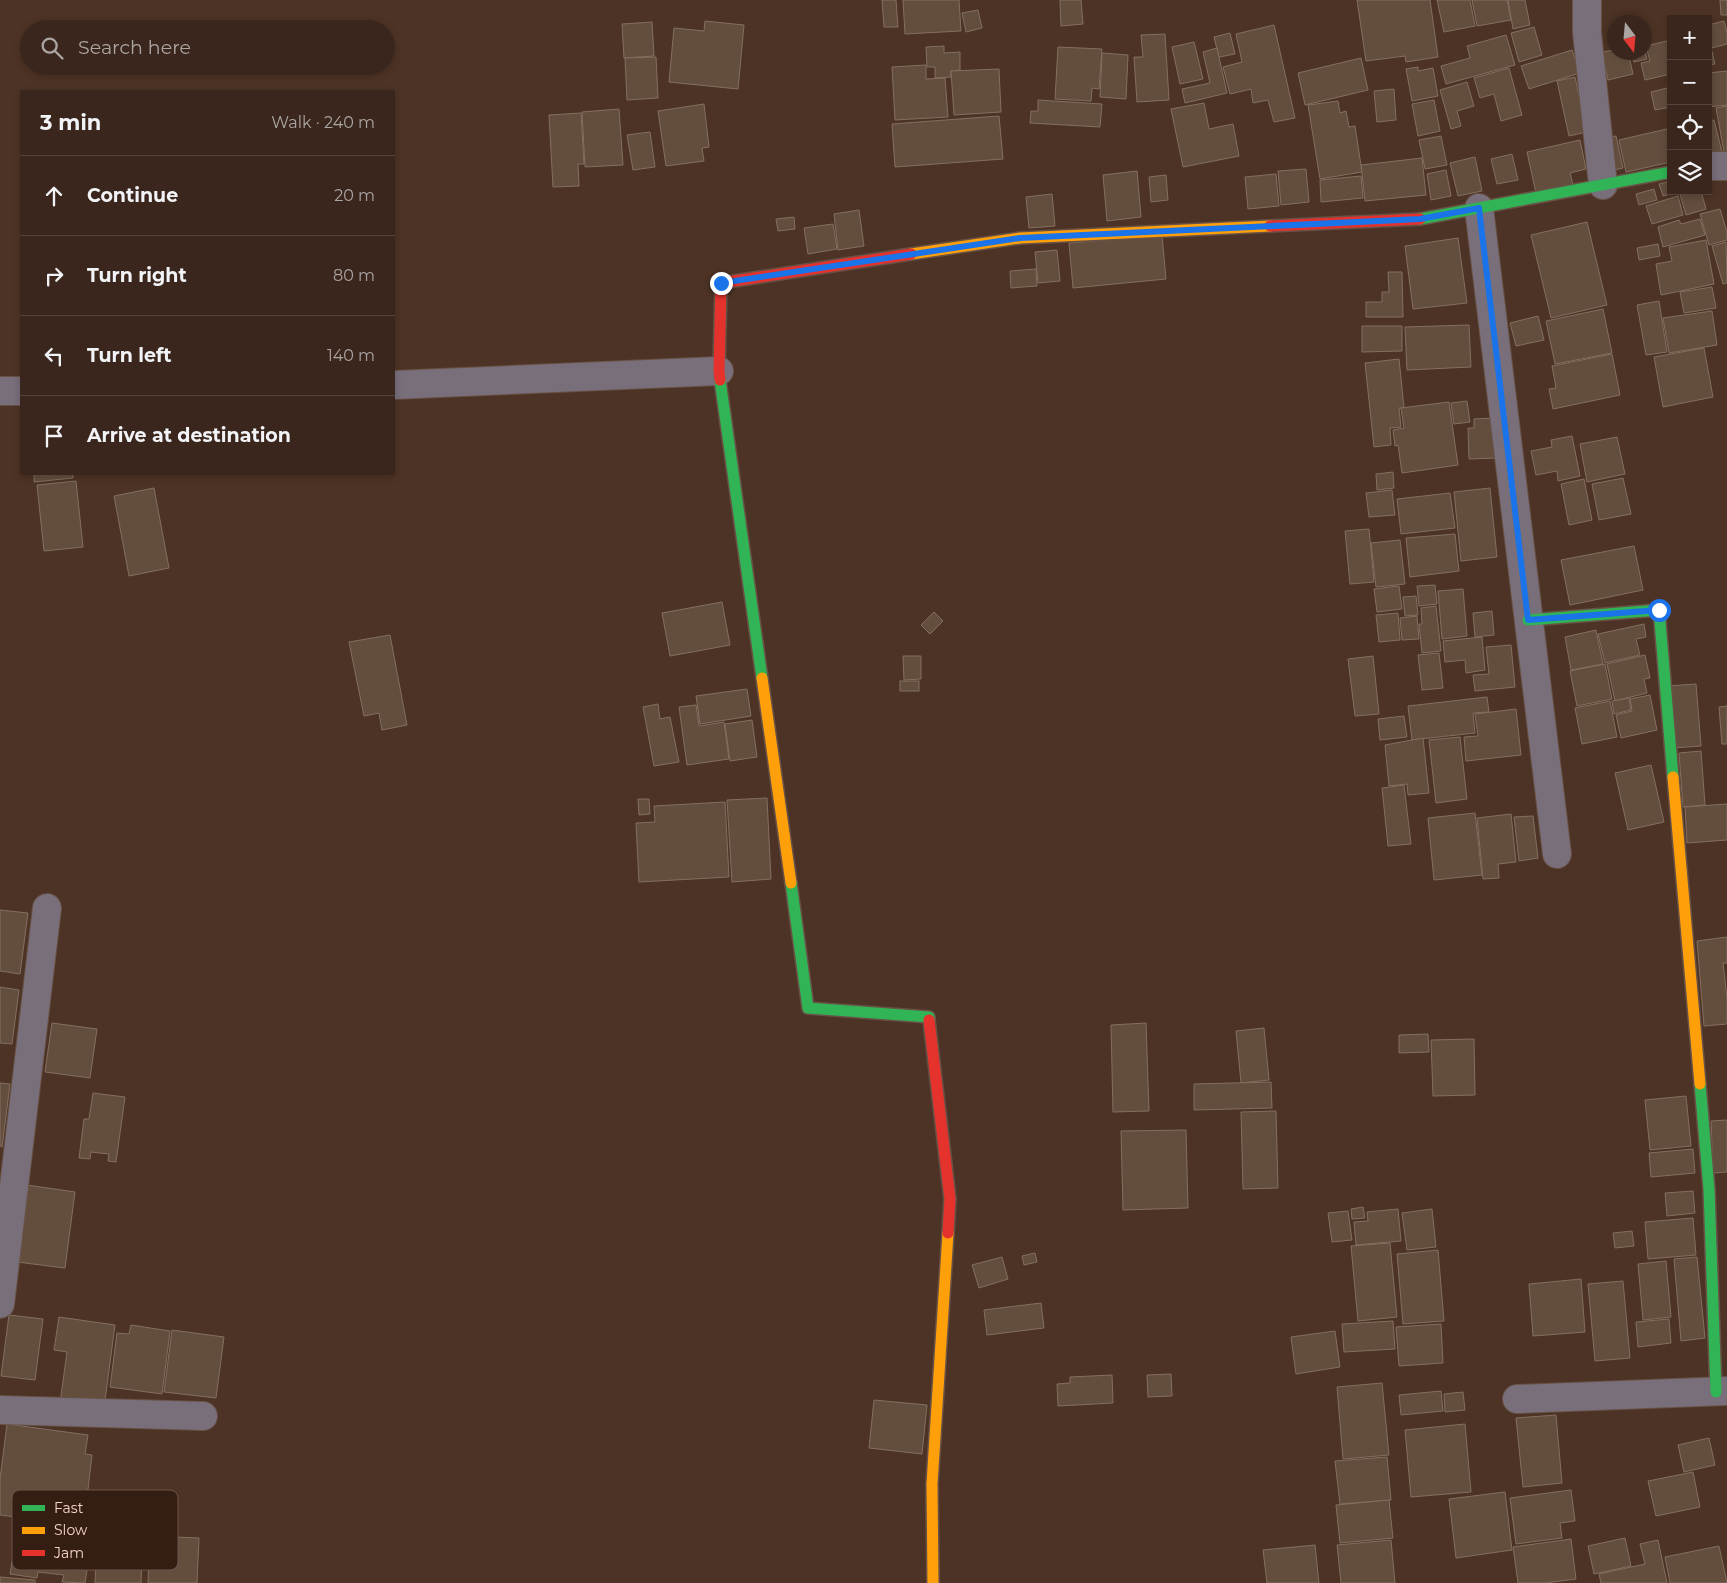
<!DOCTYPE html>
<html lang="en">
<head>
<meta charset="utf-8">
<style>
  body { margin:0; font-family:Montserrat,sans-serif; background:#453229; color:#f1f3f6 }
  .controls { position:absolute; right:15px; top:15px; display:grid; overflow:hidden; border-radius:0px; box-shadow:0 2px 8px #0003 }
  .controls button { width:45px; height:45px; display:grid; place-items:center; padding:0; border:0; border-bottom:1px solid #54433b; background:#3a261c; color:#f1f3f6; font:25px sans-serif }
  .compass { position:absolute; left:1607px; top:15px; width:45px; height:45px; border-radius:50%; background:#3a261c; box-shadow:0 2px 8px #0003; rotate:164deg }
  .stop { position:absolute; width:15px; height:15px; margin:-11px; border:4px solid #1a73e8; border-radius:50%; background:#fff }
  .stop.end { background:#1a73e8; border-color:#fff; box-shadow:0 1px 5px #0008 }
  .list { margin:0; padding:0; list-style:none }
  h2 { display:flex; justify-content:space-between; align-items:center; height:65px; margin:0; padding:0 20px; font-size:21px }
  h2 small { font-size:16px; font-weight:400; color:#aba5a3 }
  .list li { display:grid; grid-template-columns:32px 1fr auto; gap:15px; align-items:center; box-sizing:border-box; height:80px; padding:0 20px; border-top:1px solid #54433b }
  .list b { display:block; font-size:19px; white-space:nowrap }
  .list em { font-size:16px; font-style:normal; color:#aba5a3 }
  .icon { flex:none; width:28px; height:28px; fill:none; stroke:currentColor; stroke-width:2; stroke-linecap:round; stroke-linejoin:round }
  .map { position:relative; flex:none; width:1727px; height:1583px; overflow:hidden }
  .search { position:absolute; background:#3a261c; box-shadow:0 2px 8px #0003; left:20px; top:20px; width:375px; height:55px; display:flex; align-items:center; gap:12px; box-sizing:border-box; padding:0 18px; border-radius:28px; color:#aba5a3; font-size:19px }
  .panel { position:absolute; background:#3a261c; box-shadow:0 2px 8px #0003; left:20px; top:90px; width:375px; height:385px; border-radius:0px }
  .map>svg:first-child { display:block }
</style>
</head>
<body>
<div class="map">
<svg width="1727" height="1583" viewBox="0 0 1727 1583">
  <rect width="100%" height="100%" fill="#4d3325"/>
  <g fill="#634e3e" stroke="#836f60">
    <polygon points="882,0 896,0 898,27 884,27"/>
    <polygon points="903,0 959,0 961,31 905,34"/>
    <polygon points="1060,0 1081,0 1083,24 1061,26"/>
    <polygon points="1357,0 1430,0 1438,57 1406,62 1405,56 1366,61"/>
    <polygon points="1437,0 1470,0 1475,26 1444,32"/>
    <polygon points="1472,0 1507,0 1511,20 1477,26"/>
    <polygon points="1508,0 1525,0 1530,25 1513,29"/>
    <polygon points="1720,0 1727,0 1727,15 1721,15"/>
    <polygon points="978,10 982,28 966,32 962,13"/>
    <polygon points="705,21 744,25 738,89 669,82 674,28 704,31"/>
    <polygon points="1724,21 1727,32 1727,44 1712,48 1708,25"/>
    <polygon points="652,22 654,56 624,58 622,24"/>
    <polygon points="1274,25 1295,118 1274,122 1268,100 1253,103 1251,89 1230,94 1223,67 1242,62 1236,34"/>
    <polygon points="1534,27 1542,55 1519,62 1511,33"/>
    <polygon points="1230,33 1235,54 1219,57 1214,37"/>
    <polygon points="1165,34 1169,100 1137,102 1134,57 1143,57 1141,35"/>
    <polygon points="1506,35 1515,65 1446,84 1441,66 1470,58 1467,46"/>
    <polygon points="1708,35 1715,64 1708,65"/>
    <polygon points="1671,40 1671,74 1645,80 1641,63 1650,61 1646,46"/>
    <polygon points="1194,42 1203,79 1180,84 1172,47"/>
    <polygon points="944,46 944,53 960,52 960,70 951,71 951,77 935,78 935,67 927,67 926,47"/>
    <polygon points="1058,47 1102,49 1099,89 1092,88 1091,101 1055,99"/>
    <polygon points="1217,48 1227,93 1185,103 1182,89 1210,83 1203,52"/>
    <polygon points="1644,49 1647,59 1634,62 1631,52 1644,52"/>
    <polygon points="1572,50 1580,73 1529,89 1521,66"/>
    <polygon points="1614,50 1614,52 1628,52 1633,74 1608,80 1602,52"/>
    <polygon points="1102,53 1128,55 1126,99 1100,97"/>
    <polygon points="656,57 658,98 627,100 625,58"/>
    <polygon points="1361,58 1368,90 1305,105 1298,73"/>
    <polygon points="926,65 926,79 945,78 948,117 895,120 892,67"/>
    <polygon points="1418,67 1418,71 1433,68 1438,96 1412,101 1406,69"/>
    <polygon points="1509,68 1522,115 1501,121 1494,94 1480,98 1474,78"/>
    <polygon points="999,69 1001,112 954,115 951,71"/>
    <polygon points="1727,71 1727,105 1708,107 1708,73"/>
    <polygon points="1575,77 1587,132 1569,136 1557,81"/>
    <polygon points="1467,82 1474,106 1457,111 1461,126 1451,129 1440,90"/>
    <polygon points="1671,87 1671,107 1655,110 1651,92"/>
    <polygon points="1394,89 1396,120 1377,122 1374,91"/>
    <polygon points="1038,100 1102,104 1100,127 1030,123 1031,111 1038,111"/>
    <polygon points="1434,100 1440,131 1418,136 1412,104"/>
    <polygon points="1338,101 1340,113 1346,111 1349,127 1355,126 1362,172 1320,179 1308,105"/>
    <polygon points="1204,103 1209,129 1233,124 1239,156 1183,167 1171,109"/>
    <polygon points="704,104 709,147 702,148 704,161 666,166 658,111"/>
    <polygon points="1727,106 1727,163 1726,163 1716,108"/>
    <polygon points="619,109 623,165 585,167 582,112"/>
    <polygon points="581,113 584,164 578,164 579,186 553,187 549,115"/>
    <polygon points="999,116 1003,159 895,167 892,124"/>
    <polygon points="1714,120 1723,156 1708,160 1708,121"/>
    <polygon points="1671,128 1671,162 1626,172 1619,140"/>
    <polygon points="650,132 655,167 633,170 627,135"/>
    <polygon points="1441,136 1447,165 1425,169 1419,140"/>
    <polygon points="1616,136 1623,168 1610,171 1603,139"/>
    <polygon points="1580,140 1586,169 1570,173 1573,185 1536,193 1527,152"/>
    <polygon points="1512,154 1518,180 1497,184 1491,159"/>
    <polygon points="1475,157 1482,191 1458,196 1450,163"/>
    <polygon points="1422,158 1426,195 1365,201 1361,165"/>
    <polygon points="1306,169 1309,202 1281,205 1278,171"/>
    <polygon points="1446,170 1451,196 1431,200 1427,174"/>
    <polygon points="1137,171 1141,217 1107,221 1103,175"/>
    <polygon points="1276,174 1279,206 1248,209 1245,177"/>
    <polygon points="1166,175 1168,200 1151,202 1149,177"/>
    <polygon points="1361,176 1363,198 1321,202 1320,180"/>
    <polygon points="1671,181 1671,191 1677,192 1663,196 1659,184"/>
    <polygon points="1654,189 1657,200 1639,205 1636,194"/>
    <polygon points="1679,191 1701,191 1706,209 1686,215"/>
    <polygon points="1052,194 1055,226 1029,228 1026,197"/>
    <polygon points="1678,196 1683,215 1652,224 1646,206"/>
    <polygon points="1720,209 1727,232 1727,240 1709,245 1700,214"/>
    <polygon points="859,210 864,246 838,250 834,214"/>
    <polygon points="794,217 795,229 778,231 776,219"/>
    <polygon points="1700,219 1705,235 1663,247 1658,227 1679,220 1681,224"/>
    <polygon points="1587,222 1607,305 1551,318 1531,235"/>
    <polygon points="833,224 837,249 808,254 804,228"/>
    <polygon points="1162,235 1166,279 1073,288 1069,243"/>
    <polygon points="1458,238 1467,303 1413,309 1405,246"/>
    <polygon points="1706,240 1714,284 1661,295 1656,264 1672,261 1669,247"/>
    <polygon points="1726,242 1727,283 1723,284 1712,246"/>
    <polygon points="1658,244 1660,256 1639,260 1637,248"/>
    <polygon points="1057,250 1060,281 1038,283 1035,252"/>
    <polygon points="1036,269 1037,286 1011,288 1010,271"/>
    <polygon points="1388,272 1402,272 1403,317 1366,317 1366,302 1382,302 1382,292 1389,292"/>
    <polygon points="1712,287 1716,308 1684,313 1680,292"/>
    <polygon points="1659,301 1667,352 1646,355 1637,305"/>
    <polygon points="1603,309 1612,353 1555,364 1546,321"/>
    <polygon points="1712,311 1717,345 1669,353 1663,318"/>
    <polygon points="1538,316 1544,340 1516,346 1510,323"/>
    <polygon points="1469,325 1471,367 1407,370 1405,327"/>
    <polygon points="1362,326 1402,326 1402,351 1362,352"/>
    <polygon points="1704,348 1713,397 1663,407 1654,357"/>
    <polygon points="1612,354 1620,395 1553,409 1549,389 1556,388 1552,366"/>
    <polygon points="1399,359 1404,408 1399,408 1401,427 1390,428 1391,445 1374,447 1365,363"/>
    <polygon points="1467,401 1470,422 1454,424 1451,403"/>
    <polygon points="1449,402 1458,465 1402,473 1398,445 1395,446 1393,430 1404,428 1401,408"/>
    <polygon points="1494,418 1496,458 1469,459 1468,428 1474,428 1474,419"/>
    <polygon points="1572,436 1580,476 1558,481 1557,471 1536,475 1531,451 1552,447 1551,440"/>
    <polygon points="1617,437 1625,474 1587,482 1580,444"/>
    <polygon points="1393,472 1394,488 1377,490 1376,474"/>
    <polygon points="34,474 73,474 73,478 34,482"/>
    <polygon points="1623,478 1631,514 1599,520 1592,484"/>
    <polygon points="1584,479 1592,520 1569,525 1561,484"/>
    <polygon points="76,481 83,547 44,551 37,485"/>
    <polygon points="154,488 169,568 129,576 114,496"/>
    <polygon points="1490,488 1497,557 1461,561 1454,492"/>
    <polygon points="1392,490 1395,515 1369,517 1366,493"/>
    <polygon points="1450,493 1455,528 1401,534 1397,499"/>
    <polygon points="1369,529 1374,582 1350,584 1345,531"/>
    <polygon points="1455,534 1459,571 1410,577 1406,538"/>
    <polygon points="1400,540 1405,584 1376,587 1371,543"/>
    <polygon points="1634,546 1643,590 1570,605 1561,560"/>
    <polygon points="1435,585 1437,604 1419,606 1417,586"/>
    <polygon points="1399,586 1402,609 1377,612 1374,589"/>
    <polygon points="1463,589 1467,636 1442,639 1438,591"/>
    <polygon points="1416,596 1418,615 1405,616 1403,597"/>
    <polygon points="722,602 730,645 670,656 662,613"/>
    <polygon points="1436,606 1441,651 1422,653 1419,624 1422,624 1421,608"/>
    <polygon points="1492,611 1494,635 1475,637 1473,613"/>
    <polygon points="934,612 943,621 930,634 921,625"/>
    <polygon points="1398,613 1400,640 1379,642 1376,615"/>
    <polygon points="1417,616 1419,639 1402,640 1400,618"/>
    <polygon points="1644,624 1646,637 1636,639 1640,655 1605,663 1598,634"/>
    <polygon points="1596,630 1603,664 1571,670 1565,637"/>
    <polygon points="390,635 407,725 382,730 379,713 364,716 349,642"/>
    <polygon points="1482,637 1485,670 1466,673 1465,660 1445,662 1443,641"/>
    <polygon points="1511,645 1515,687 1475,691 1473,675 1489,674 1486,647"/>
    <polygon points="1439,653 1443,688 1422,690 1418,655"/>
    <polygon points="1645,655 1650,678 1644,679 1647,693 1615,701 1607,664"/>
    <polygon points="903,656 921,656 921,679 904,680"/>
    <polygon points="1373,656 1379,714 1355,716 1348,659"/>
    <polygon points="1605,664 1612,699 1577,706 1570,671"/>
    <rect x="900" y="681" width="19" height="10"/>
    <polygon points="1696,684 1701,746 1673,748 1668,686"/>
    <polygon points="747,689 751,716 700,724 696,696"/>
    <polygon points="1650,695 1657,730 1621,738 1616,715 1632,711 1630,699"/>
    <polygon points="1487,697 1489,712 1473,713 1475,733 1412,740 1408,706"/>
    <polygon points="1629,698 1631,710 1614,714 1612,701"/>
    <polygon points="1610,701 1617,737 1582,744 1575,708"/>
    <polygon points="658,704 660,719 670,717 679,762 654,766 643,707"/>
    <polygon points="696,705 699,726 724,722 729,759 687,765 679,707"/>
    <polygon points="1727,706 1727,744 1722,744 1719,707"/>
    <polygon points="1516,709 1521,755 1466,761 1464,737 1478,736 1475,714"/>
    <polygon points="1404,716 1407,737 1380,740 1378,719"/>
    <polygon points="752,720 757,757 730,761 725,724"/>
    <polygon points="1460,737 1467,799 1436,803 1429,740"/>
    <polygon points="1423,738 1429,793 1408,795 1407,784 1389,786 1385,745"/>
    <polygon points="1701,751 1705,805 1683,807 1679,753"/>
    <polygon points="1651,765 1664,822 1628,830 1615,773"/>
    <polygon points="1404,785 1411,844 1388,846 1382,788"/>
    <polygon points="767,798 771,879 732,882 727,800"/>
    <polygon points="638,799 649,799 650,814 639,815"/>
    <polygon points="725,802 729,877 639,882 636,823 655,822 654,806"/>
    <polygon points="1727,804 1727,840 1687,843 1685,807"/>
    <polygon points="1475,813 1482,875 1434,880 1428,818"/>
    <polygon points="1511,814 1516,862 1498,864 1499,878 1483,879 1477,818"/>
    <polygon points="1533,816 1538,858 1519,861 1514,817"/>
    <polygon points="0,910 28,913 20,974 0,971"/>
    <polygon points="1727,937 1727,963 1723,963 1727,998 1727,1024 1704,1026 1697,941"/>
    <polygon points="0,987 19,990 12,1044 0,1043"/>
    <polygon points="52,1023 97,1029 90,1078 45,1072"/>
    <polygon points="1146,1023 1149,1111 1113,1112 1111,1025"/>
    <polygon points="1264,1028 1269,1080 1241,1083 1236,1031"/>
    <polygon points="1428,1034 1429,1052 1399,1053 1399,1035"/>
    <polygon points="1474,1039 1475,1095 1433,1096 1431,1040"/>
    <polygon points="1271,1082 1272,1108 1194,1110 1194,1084"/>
    <polygon points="0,1083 10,1084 2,1147 0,1146"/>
    <polygon points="93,1093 125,1097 116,1162 108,1161 109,1154 91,1152 90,1159 79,1158 84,1119 89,1119"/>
    <polygon points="1686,1096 1691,1146 1650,1150 1645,1100"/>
    <polygon points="1276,1111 1278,1188 1243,1189 1241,1112"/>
    <polygon points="1727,1120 1727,1172 1713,1173 1711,1121"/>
    <polygon points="1186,1130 1188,1208 1123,1210 1121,1131"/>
    <polygon points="1693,1149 1695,1173 1651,1177 1649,1153"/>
    <polygon points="27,1185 75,1192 65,1268 17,1262"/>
    <polygon points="1693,1191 1695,1213 1667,1216 1665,1193"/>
    <polygon points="1363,1207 1365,1218 1352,1219 1351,1209"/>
    <polygon points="1398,1209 1401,1241 1356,1245 1354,1222 1368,1221 1367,1212"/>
    <polygon points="1432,1209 1436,1247 1407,1250 1402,1213"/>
    <polygon points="1348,1211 1352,1240 1332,1242 1328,1213"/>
    <polygon points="1693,1218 1696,1255 1648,1259 1645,1222"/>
    <polygon points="1632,1231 1634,1246 1615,1248 1613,1233"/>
    <polygon points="1390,1243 1397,1317 1358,1321 1351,1246"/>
    <polygon points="1438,1250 1444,1321 1403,1324 1397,1254"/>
    <polygon points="1035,1253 1037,1262 1024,1265 1022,1256"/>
    <polygon points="1002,1257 1008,1279 979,1288 972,1265"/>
    <polygon points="1697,1257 1705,1338 1681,1341 1674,1259"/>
    <polygon points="1666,1261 1671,1317 1643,1320 1638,1264"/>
    <polygon points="1581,1279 1585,1332 1533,1336 1529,1284"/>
    <polygon points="1623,1281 1630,1358 1595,1361 1588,1284"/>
    <polygon points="1041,1303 1044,1328 987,1335 984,1310"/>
    <polygon points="9,1315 43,1319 35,1380 1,1376"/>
    <polygon points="59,1317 115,1325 104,1408 60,1403 67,1352 54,1350"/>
    <polygon points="1669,1319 1671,1343 1638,1347 1636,1322"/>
    <polygon points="1393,1321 1395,1349 1344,1352 1342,1324"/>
    <polygon points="1441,1324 1443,1363 1399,1366 1396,1327"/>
    <polygon points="131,1325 170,1331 162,1394 110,1387 117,1333 129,1334"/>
    <polygon points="172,1330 224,1337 216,1398 164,1392"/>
    <polygon points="1335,1331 1340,1367 1296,1374 1291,1337"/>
    <polygon points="1171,1374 1172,1396 1148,1397 1147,1375"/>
    <polygon points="1112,1375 1113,1403 1058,1406 1057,1384 1070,1383 1070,1377"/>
    <polygon points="1382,1383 1389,1455 1343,1459 1337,1387"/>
    <polygon points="1441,1391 1443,1411 1401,1415 1399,1395"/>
    <polygon points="1463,1392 1465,1410 1445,1412 1444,1394"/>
    <polygon points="874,1400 927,1405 922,1454 869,1448"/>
    <polygon points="1556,1415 1562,1483 1523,1487 1516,1418"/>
    <polygon points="7,1424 88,1435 85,1454 92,1455 86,1506 78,1505 75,1525 0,1515 0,1479"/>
    <polygon points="1465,1424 1471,1492 1411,1497 1405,1430"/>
    <polygon points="1709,1438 1715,1465 1684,1472 1678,1445"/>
    <polygon points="1387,1457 1391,1500 1340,1504 1335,1461"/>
    <polygon points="1693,1472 1700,1507 1656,1516 1648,1481"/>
    <polygon points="1571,1490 1575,1521 1560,1523 1562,1538 1516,1544 1510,1498"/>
    <polygon points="1505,1492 1512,1550 1456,1558 1449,1499"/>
    <polygon points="1389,1500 1393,1538 1340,1543 1336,1505"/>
    <polygon points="98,1523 143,1525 141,1583 95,1583"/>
    <polygon points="18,1526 92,1537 85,1583 62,1582 64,1575 38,1572 37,1578 10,1574"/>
    <polygon points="150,1536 199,1538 197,1583 148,1583"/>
    <polygon points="1625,1538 1631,1566 1594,1574 1588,1546"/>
    <polygon points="1571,1539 1576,1579 1545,1583 1518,1583 1513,1547"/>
    <polygon points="1391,1540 1395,1583 1341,1583 1337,1545"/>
    <polygon points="1658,1540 1667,1583 1601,1583 1599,1574 1645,1564 1640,1544"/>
    <polygon points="1315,1545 1319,1583 1267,1583 1263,1550"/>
    <polygon points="1719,1546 1727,1583 1670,1583 1665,1557"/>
    <polygon points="0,1577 35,1580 35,1583 0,1583"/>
  </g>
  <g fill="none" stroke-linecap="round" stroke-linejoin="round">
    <g stroke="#685145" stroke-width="30">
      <g id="street">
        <polyline points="1587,0 1587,32 1603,185"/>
        <polyline points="1708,166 1727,166"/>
        <polyline points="1479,208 1557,854"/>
        <polyline points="394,385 719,371"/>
        <polyline points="0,391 21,391"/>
        <polyline points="0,1304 47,908"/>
        <polyline points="1517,1399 1727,1391"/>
        <polyline points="0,1410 203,1416"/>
      </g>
    </g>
    <g stroke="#685145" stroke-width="14">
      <g id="fast">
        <polyline points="1420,219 1671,172"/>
        <polyline points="720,380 762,678"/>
        <polyline points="1528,620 1659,610 1673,777"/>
        <polyline points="791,883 808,1008 929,1017 929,1020"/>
        <polyline points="1700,1084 1709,1189 1716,1392"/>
      </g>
    </g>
    <g stroke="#685145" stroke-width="14">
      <g id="slow">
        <polyline points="911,254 1020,238 1270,226"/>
        <polyline points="762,678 791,883"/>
        <polyline points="1673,777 1700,1084"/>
        <polyline points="933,1583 932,1484 948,1233"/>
      </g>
    </g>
    <g stroke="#685145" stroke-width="14">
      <g id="jam">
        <polyline points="1270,226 1420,219"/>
        <polyline points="720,380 719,371 721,283 911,254"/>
        <polyline points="929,1020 950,1199 948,1233"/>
      </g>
    </g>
    <use href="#street" stroke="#786f7b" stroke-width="28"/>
    <use href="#fast" stroke="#30b455" stroke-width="11"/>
    <use href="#slow" stroke="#ff9f0a" stroke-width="11"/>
    <use href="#jam" stroke="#e5322d" stroke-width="11"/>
  </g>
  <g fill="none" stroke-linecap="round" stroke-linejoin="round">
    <polyline stroke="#1a73e8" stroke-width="6" points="721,283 1020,238 1420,219 1479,208 1528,620 1659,610"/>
  </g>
  <rect x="12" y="1490" width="166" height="80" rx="8" fill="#341d13" stroke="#6e5449" stroke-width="1"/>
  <rect x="22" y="1505" width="23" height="6" fill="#30b455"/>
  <rect x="22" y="1527" width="23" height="7" fill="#ff9f0a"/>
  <rect x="22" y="1550" width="23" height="6" fill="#e5322d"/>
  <g font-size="14" fill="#f4d4c6">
    <text x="54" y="1513">Fast</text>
    <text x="54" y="1535">Slow</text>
    <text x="54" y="1558">Jam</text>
  </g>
</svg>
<div class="controls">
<button>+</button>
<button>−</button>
<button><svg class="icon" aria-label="locate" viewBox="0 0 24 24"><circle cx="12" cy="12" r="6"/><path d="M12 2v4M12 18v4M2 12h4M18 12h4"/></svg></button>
<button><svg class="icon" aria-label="layers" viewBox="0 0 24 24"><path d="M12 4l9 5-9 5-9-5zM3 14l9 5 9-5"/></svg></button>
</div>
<svg class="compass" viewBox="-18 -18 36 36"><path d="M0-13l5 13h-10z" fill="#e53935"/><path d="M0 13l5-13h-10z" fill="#aba5a3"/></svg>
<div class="stop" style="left:1659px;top:610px"></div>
<div class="stop end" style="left:721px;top:283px"></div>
<div class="search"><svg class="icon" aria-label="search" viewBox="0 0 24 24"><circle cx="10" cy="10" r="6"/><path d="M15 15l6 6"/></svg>Search here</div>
<section class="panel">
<h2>3 min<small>Walk · 240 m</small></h2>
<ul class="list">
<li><svg class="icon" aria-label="ahead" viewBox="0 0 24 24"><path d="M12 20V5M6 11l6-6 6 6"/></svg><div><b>Continue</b></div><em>20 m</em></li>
<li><svg class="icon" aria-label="right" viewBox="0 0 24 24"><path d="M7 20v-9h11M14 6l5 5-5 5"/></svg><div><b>Turn right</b></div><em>80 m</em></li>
<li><svg class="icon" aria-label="left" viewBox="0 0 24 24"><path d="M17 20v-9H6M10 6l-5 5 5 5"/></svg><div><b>Turn left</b></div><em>140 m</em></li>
<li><svg class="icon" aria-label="arrive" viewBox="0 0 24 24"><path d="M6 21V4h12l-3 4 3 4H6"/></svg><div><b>Arrive at destination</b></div></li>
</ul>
</section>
</div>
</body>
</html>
